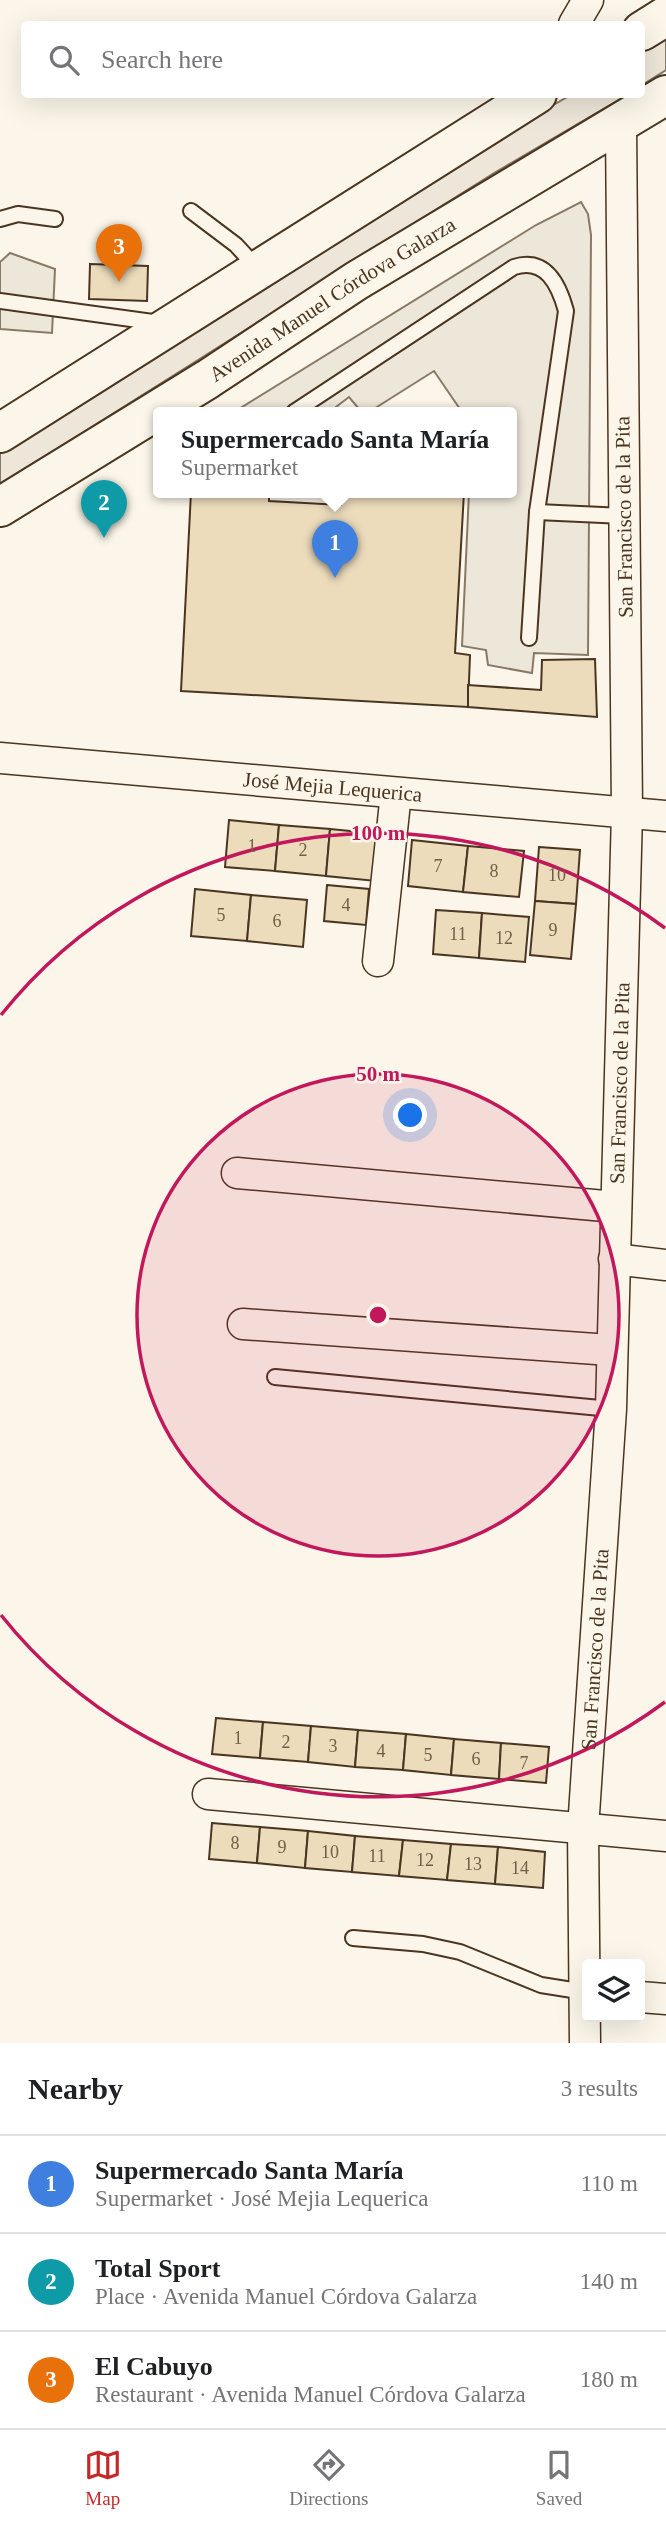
<!DOCTYPE html>
<html lang="en">
<head>
<meta charset="utf-8">
<style>
  body { margin:0; font-family:Georgia,serif; background:#f6f6f6; color:#202124 }
  .controls { position:absolute; right:21px; bottom:21px; display:grid; overflow:hidden; border-radius:7px; box-shadow:0 7px 28px #0002 }
  .controls button { width:63px; height:63px; display:grid; place-items:center; padding:0; border:0; border-bottom:2px solid #e0e0e0; background:#fff; color:#202124; font:35px sans-serif }
  .you { position:absolute; left:411px; top:1116px; width:24px; height:24px; margin:-18px; border:5px solid #fff; border-radius:50%; background:#1a73e8; box-shadow:0 0 0 10px #1a73e833 }
  .badge { display:grid; place-items:center; width:46px; height:46px; border-radius:50%; background:#c62828; color:#fff; font-size:23px; font-weight:700 }
  .pin { position:absolute; translate:-50% -58px; filter:drop-shadow(0 2px 4px #0008) }
  .pin::after { content:''; position:absolute; top:37px; width:24px; height:21px; background:inherit; clip-path:polygon(0 0,100% 0,50% 100%) }
  .popup { position:absolute; left:153px; top:407px; width:364px; height:91px; box-sizing:border-box; display:grid; place-content:center; border-radius:7px; background:#fff; filter:drop-shadow(0 2px 5px #0005); font-size:23px; white-space:nowrap; color:#757577 }
  .popup b { font-size:26px; color:#202124 }
  .popup::after { content:''; position:absolute; left:50%; top:100%; margin-left:-14px; border:14px solid transparent; border-top-color:#fff }
  .list { margin:0; padding:0; list-style:none }
  h2 { display:flex; justify-content:space-between; align-items:center; height:91px; margin:0; padding:0 28px; font-size:30px }
  h2 small { font-size:23px; font-weight:400; color:#757577 }
  .list li { display:grid; grid-template-columns:46px 1fr auto; gap:21px; align-items:center; box-sizing:border-box; height:98px; padding:0 28px; border-top:2px solid #e0e0e0 }
  .list b { display:block; font-size:26px; white-space:nowrap }
  .list p { margin:0; font-size:23px; white-space:nowrap; color:#757577 }
  .list em { font-size:23px; font-style:normal; color:#757577 }
  .icon { flex:none; width:38px; height:38px; fill:none; stroke:currentColor; stroke-width:2; stroke-linecap:round; stroke-linejoin:round }
  .map { position:relative; flex:none; width:666px; height:2043px; overflow:hidden }
  .search { position:absolute; background:#fff; box-shadow:0 7px 28px #0002; left:21px; right:21px; top:21px; height:77px; display:flex; align-items:center; gap:18px; box-sizing:border-box; padding:0 24px; border-radius:7px; color:#757577; font-size:26px }
  .sheet { height:385px; background:#fff }
  nav { display:flex; justify-content:space-around; align-items:center; box-sizing:border-box; height:98px; border-top:2px solid #e0e0e0; background:#fff; font-size:19px; color:#757577 }
  nav a { display:grid; justify-items:center; gap:4px }
  nav .on { color:#c62828 }
  .map>svg:first-child { display:block }
</style>
</head>
<body>
<div class="map">
<svg width="666" height="2043" viewBox="0 0 666 2043">
  <rect width="100%" height="100%" fill="#fbf6e9"/>
  <g fill="#ede6d9" stroke="#887966" stroke-width="2">
    <polygon points="666,35 666,70 642,85 642,51"/>
    <polygon points="571,95 627,95 494,173 0,485 0,451 479,147"/>
  </g>
  <g fill="#ede7d9" stroke="#887966" stroke-width="2">
    <polygon points="581,202 588,214 591,235 588,655 534,653 532,673 488,665 486,650 462,646 469,492 512,492 512,412 462,412 434,371 369,412 360,410 349,397 336,407 336,412 234,412 536,225"/>
    <polygon points="10,253 55,269 52,333 0,329 0,262"/>
  </g>
  <g fill="#ecdcbc" stroke="#4a3520" stroke-width="2">
    <polygon points="90,264 148,266 147,301 89,299"/>
    <polygon points="191,492 269,492 269,501 341,505 342,492 464,492 455,653 470,655 468,707 181,691"/>
    <polygon points="595,659 597,717 468,707 468,685 541,690 542,660"/>
    <polygon points="229,820 279,825 275,871 225,867"/>
    <polygon points="279,825 330,829 326,876 275,871"/>
    <polygon points="330,829 380,834 376,881 326,876"/>
    <polygon points="412,840 468,846 463,892 408,886"/>
    <polygon points="468,846 524,851 519,897 463,892"/>
    <polygon points="539,847 580,850 576,904 535,901"/>
    <polygon points="327,885 369,889 366,925 324,921"/>
    <polygon points="195,889 251,895 247,941 191,936"/>
    <polygon points="251,895 307,900 303,947 247,941"/>
    <polygon points="535,901 576,904 571,959 530,955"/>
    <polygon points="436,910 482,913 479,958 433,954"/>
    <polygon points="482,913 529,917 525,962 479,958"/>
    <polygon points="216,1718 263,1722 260,1758 212,1754"/>
    <polygon points="263,1722 311,1726 308,1762 260,1758"/>
    <polygon points="311,1726 358,1730 355,1767 308,1762"/>
    <polygon points="358,1730 406,1734 403,1770 355,1767"/>
    <polygon points="406,1734 454,1739 451,1775 403,1770"/>
    <polygon points="454,1739 501,1743 499,1779 451,1775"/>
    <polygon points="501,1743 549,1747 546,1783 499,1779"/>
    <polygon points="212,1823 260,1827 257,1863 209,1859"/>
    <polygon points="260,1827 308,1831 305,1868 257,1863"/>
    <polygon points="308,1831 355,1836 352,1872 305,1868"/>
    <polygon points="355,1836 403,1840 399,1876 352,1872"/>
    <polygon points="403,1840 451,1844 447,1880 399,1876"/>
    <polygon points="451,1844 498,1847 495,1884 447,1880"/>
    <polygon points="498,1847 545,1852 543,1888 495,1884"/>
  </g>
  <g fill="none" stroke-linecap="round" stroke-linejoin="round">
    <g stroke="#4a3520" stroke-width="18">
      <g id="service">
        <polyline points="191,211 236,245 258,269"/>
        <polyline points="0,219 18,214 55,219"/>
        <polyline points="0,301 160,323"/>
        <path d="M294,412L514,267C546,257 559,285 566,311L537,512L529,638"/>
        <polyline points="537,512 624,516"/>
        <polyline points="275,1377 611,1409"/>
        <polyline points="353,1938 423,1944 460,1952 541,1985 585,1992"/>
      </g>
    </g>
    <g stroke="#4a3520" stroke-width="33">
      <g id="minor">
        <polyline points="574,24 588,0"/>
        <path id="s1" d="M0,758L666,816"/>
        <polyline points="378,961 396,793"/>
        <polyline points="237,1173 616,1207"/>
        <polyline points="614,1259 666,1265"/>
        <polyline points="243,1324 610,1350"/>
        <polyline points="208,1794 666,1836"/>
        <polyline points="640,1997 666,1999"/>
        <path id="s2" d="M585,2043L583,1829L611,1409L627,813L621,124"/>
      </g>
    </g>
    <g stroke="#4a3520" stroke-width="42">
      <g id="primary">
        <polyline points="642,31 666,16"/>
        <polyline points="0,433 537,94"/>
        <path id="s3" d="M0,507L208,379L356,281L666,95"/>
      </g>
    </g>
    <use href="#service" stroke="#fbf6e9" stroke-width="14"/>
    <use href="#minor" stroke="#fbf6e9" stroke-width="30"/>
    <use href="#primary" stroke="#fbf6e9" stroke-width="38"/>
  </g>
  <circle cx="378" cy="1315" r="241" fill="#c2185b" fill-opacity=".12"/>
  <g fill="none" stroke="#c2185b" stroke-width="3.5">
    <circle cx="378" cy="1315" r="241"/>
    <path d="M665 1702A482 482 0 0 1 1 1615M1 1015A482 482 0 0 1 665 928"/>
  </g>
  <g text-anchor="middle" stroke-width="5" stroke-linejoin="round" paint-order="stroke">
    <g font-size="18" fill="#725f47">
      <text x="252" y="852">1</text>
      <text x="303" y="856">2</text>
      <text x="438" y="872">7</text>
      <text x="494" y="877">8</text>
      <text x="557" y="881">10</text>
      <text x="346" y="911">4</text>
      <text x="221" y="921">5</text>
      <text x="277" y="927">6</text>
      <text x="553" y="936">9</text>
      <text x="458" y="940">11</text>
      <text x="504" y="944">12</text>
      <text x="238" y="1744">1</text>
      <text x="286" y="1748">2</text>
      <text x="333" y="1752">3</text>
      <text x="381" y="1757">4</text>
      <text x="428" y="1761">5</text>
      <text x="476" y="1765">6</text>
      <text x="524" y="1769">7</text>
      <text x="235" y="1849">8</text>
      <text x="282" y="1853">9</text>
      <text x="330" y="1858">10</text>
      <text x="377" y="1862">11</text>
      <text x="425" y="1866">12</text>
      <text x="473" y="1870">13</text>
      <text x="520" y="1874">14</text>
    </g>
    <g font-size="21" fill="#4a3520" stroke="#fbf6e9">
      <text dy="7" stroke="none"><textPath href="#s3" startOffset="392">Avenida Manuel Córdova Galarza</textPath></text>
      <text transform="translate(624 517) rotate(-91)" y="7">San Francisco de la Pita</text>
      <text dy="7" stroke="none"><textPath href="#s1" startOffset="334">José Mejia Lequerica</textPath></text>
      <text dy="7" stroke="none"><textPath href="#s2" startOffset="961">San Francisco de la Pita</textPath></text>
      <text dy="7" stroke="none"><textPath href="#s2" startOffset="394">San Francisco de la Pita</textPath></text>
    </g>
  </g>
  <circle cx="378" cy="1315" r="10" fill="#c2185b" stroke="#fbf6e9" stroke-width="3.5"/>
  <g font-size="21" text-anchor="middle" font-weight="bold" fill="#c2185b" stroke="#fbf6e9" stroke-width="5" stroke-linejoin="round" paint-order="stroke">
    <text x="378" y="840">100 m</text>
    <text x="378" y="1081">50 m</text>
  </g>
</svg>
<div class="controls">
<button><svg class="icon" aria-label="layers" viewBox="0 0 24 24"><path d="M12 4l9 5-9 5-9-5zM3 14l9 5 9-5"/></svg></button>
</div>
<div class="you"></div>
<div class="pin badge" style="left:335px;top:578px;background:#3f7fe0">1</div>
<div class="popup"><b>Supermercado Santa María</b>Supermarket</div>
<div class="pin badge" style="left:104px;top:538px;background:#0f9aa8">2</div>
<div class="pin badge" style="left:119px;top:282px;background:#e8710a">3</div>
<div class="search"><svg class="icon" aria-label="search" viewBox="0 0 24 24"><circle cx="10" cy="10" r="6"/><path d="M15 15l6 6"/></svg>Search here</div>
</div>
<section class="sheet">
<h2>Nearby<small>3 results</small></h2>
<ul class="list">
<li><span class="badge" style="background:#3f7fe0">1</span><div><b>Supermercado Santa María</b><p>Supermarket · José Mejia Lequerica</p></div><em>110 m</em></li>
<li><span class="badge" style="background:#0f9aa8">2</span><div><b>Total Sport</b><p>Place · Avenida Manuel Córdova Galarza</p></div><em>140 m</em></li>
<li><span class="badge" style="background:#e8710a">3</span><div><b>El Cabuyo</b><p>Restaurant · Avenida Manuel Córdova Galarza</p></div><em>180 m</em></li>
</ul>
</section>
<nav>
<a class="on"><svg class="icon" aria-label="map" viewBox="0 0 24 24"><path d="M3 6l6-2 6 2 6-2v14l-6 2-6-2-6 2zM9 4v14M15 6v14"/></svg>Map</a>
<a><svg class="icon" aria-label="directions" viewBox="0 0 24 24"><path d="M12 3l9 9-9 9-9-9zM9 14v-3h6M13 9l2 2-2 2"/></svg>Directions</a>
<a><svg class="icon" aria-label="saved" viewBox="0 0 24 24"><path d="M7 4h10v16l-5-4-5 4z"/></svg>Saved</a>
</nav>
</body>
</html>
